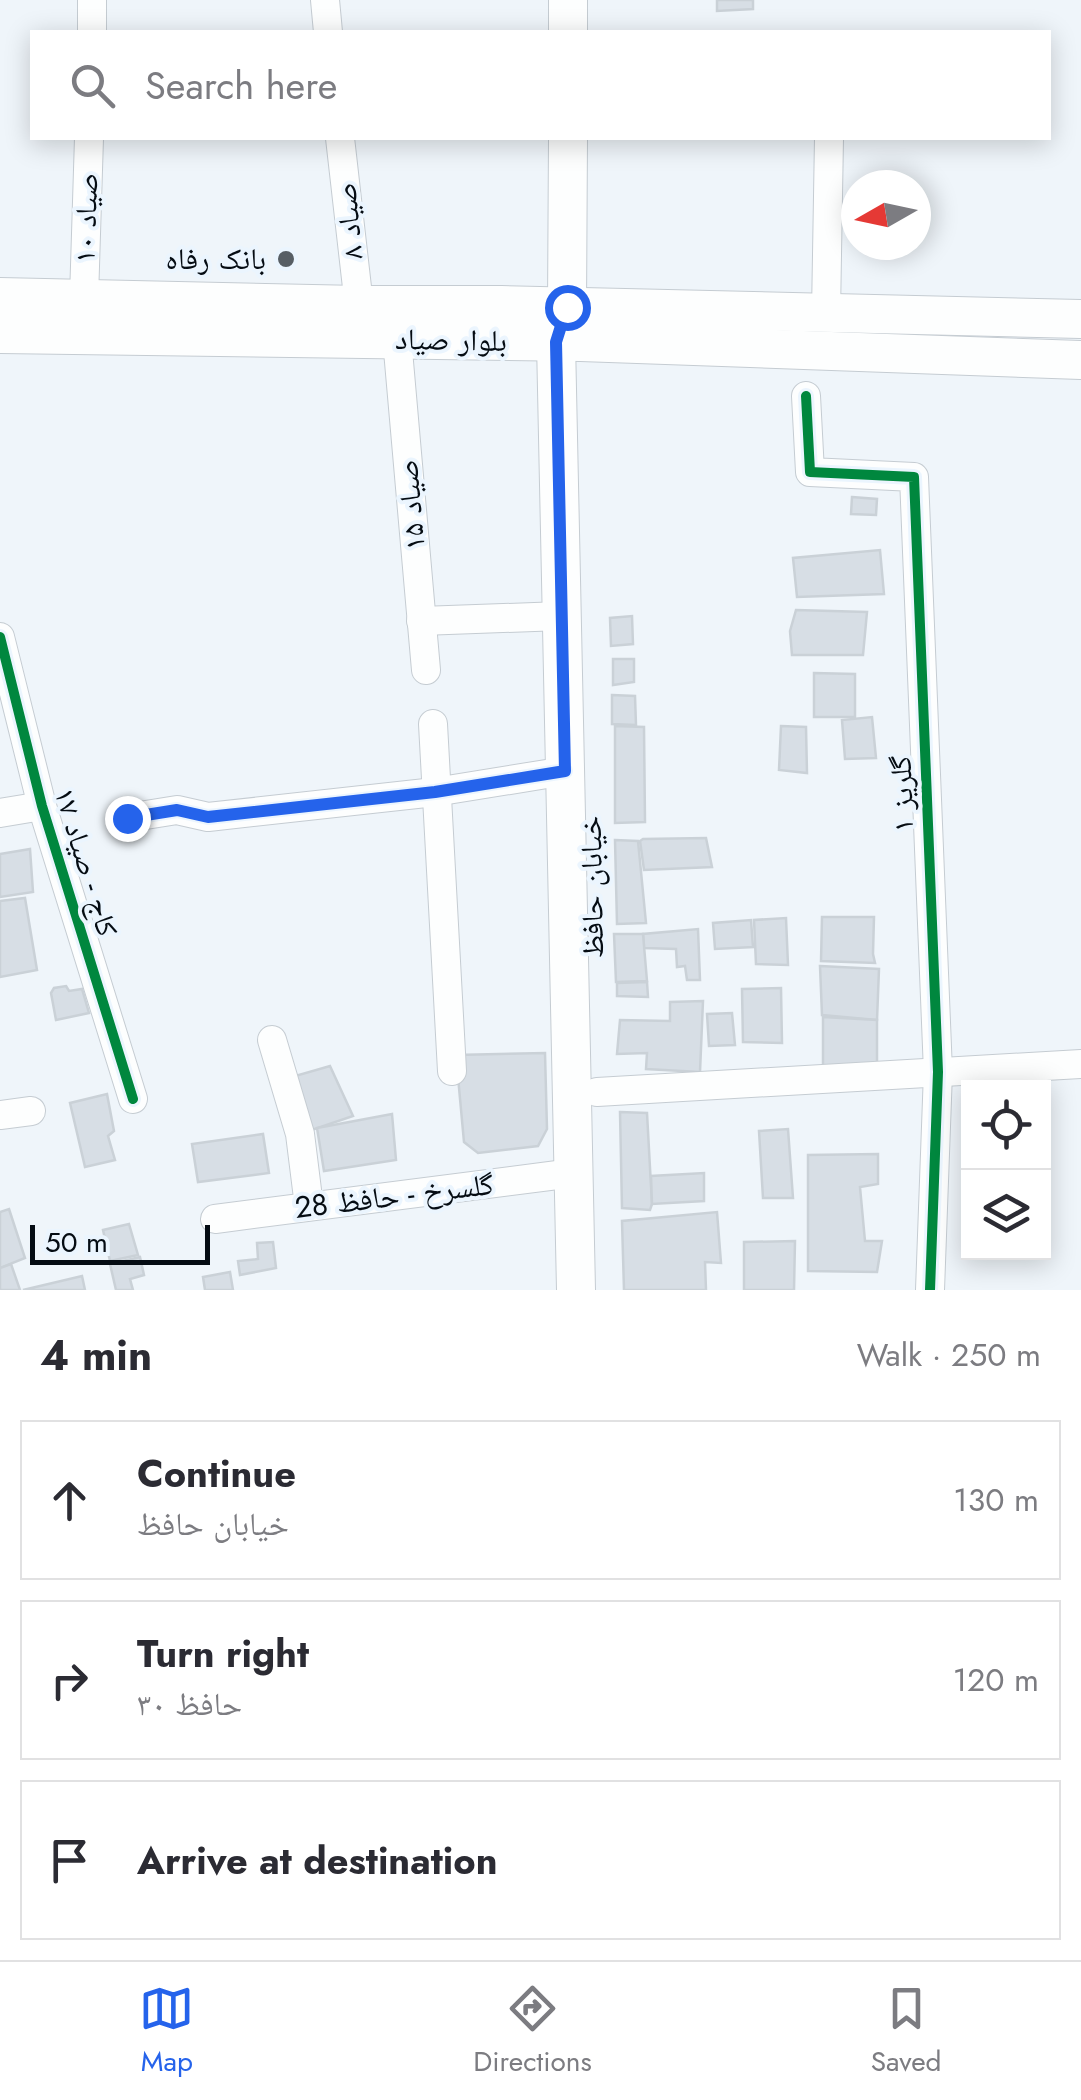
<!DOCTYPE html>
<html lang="en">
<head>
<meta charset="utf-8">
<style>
  body { margin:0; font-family:Jost,"Noto Naskh Arabic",sans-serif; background:#f7f7f7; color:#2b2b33 }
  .controls { position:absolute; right:30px; bottom:30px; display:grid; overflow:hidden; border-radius:0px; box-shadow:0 5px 25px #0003 }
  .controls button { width:90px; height:90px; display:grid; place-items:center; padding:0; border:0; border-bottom:2px solid #e1e1e2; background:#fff; color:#2b2b33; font:50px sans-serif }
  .compass { position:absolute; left:841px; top:170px; width:90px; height:90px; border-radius:50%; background:#fff; box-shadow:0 5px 25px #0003; rotate:261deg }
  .scale { position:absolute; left:30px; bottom:25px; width:180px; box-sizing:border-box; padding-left:10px; border:5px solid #050c13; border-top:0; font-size:28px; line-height:35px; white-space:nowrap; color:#050c13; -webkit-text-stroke:8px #ebf5fe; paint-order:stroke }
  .stop { position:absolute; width:30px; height:30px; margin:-22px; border:8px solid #2563eb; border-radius:50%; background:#fff }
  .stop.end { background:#2563eb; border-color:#fff; box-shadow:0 2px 10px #0008 }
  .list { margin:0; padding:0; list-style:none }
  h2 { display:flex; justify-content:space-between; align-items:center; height:130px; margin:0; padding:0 40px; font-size:42px }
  h2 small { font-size:32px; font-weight:400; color:#7c7c81 }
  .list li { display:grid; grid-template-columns:65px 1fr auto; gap:30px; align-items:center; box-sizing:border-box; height:160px; margin:0 20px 20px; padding:0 20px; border:2px solid #e1e1e2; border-radius:0px }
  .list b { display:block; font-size:38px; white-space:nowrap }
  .list p { margin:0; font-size:32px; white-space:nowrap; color:#7c7c81 }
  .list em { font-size:32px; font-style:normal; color:#7c7c81 }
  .icon { flex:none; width:55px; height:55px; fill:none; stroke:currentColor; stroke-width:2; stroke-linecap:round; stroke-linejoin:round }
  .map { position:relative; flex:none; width:1081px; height:1290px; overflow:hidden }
  .search { position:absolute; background:#fff; box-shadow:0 5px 25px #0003; left:30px; right:30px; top:30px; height:110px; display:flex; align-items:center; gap:25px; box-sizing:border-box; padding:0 35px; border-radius:0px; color:#7c7c81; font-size:38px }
  .sheet { height:670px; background:#fff }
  nav { display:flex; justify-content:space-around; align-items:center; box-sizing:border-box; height:140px; border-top:2px solid #e1e1e2; background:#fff; font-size:28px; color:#7c7c81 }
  nav a { display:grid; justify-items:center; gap:5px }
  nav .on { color:#2563eb }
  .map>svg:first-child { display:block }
</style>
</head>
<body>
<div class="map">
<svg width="1081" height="1290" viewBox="0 0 1081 1290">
  <rect width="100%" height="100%" fill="#eff5fa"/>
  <g fill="#d7dee5" stroke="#cad1d7" stroke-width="2.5">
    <polygon points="717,0 753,0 753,9 717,11"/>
    <polygon points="852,497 877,499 876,515 851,514"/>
    <polygon points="880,550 884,594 797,597 793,558"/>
    <polygon points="796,610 867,612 863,655 792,655 790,631"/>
    <polygon points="632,616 633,644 611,646 610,618"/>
    <polygon points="613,659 634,659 634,682 613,685"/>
    <polygon points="814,673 855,674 855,717 814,717"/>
    <polygon points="612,695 635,696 636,725 612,724"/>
    <polygon points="872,717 876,758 845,759 842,720"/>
    <polygon points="615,726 644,727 645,822 615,823"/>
    <polygon points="781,726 806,727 807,773 779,770"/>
    <polygon points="706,838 712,867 644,870 640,841 643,839"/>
    <polygon points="615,840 638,841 646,923 617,924"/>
    <polygon points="30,849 33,892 0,897 0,854"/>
    <polygon points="25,898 37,970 0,977 0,901"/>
    <polygon points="822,917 874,917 873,954 875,963 821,961"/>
    <polygon points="786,918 788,965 756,964 754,920"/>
    <polygon points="751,920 753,947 715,949 713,923"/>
    <polygon points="698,929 700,980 687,980 685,966 677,967 676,949 644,948 643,934"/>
    <polygon points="614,934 643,934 647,981 616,982"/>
    <polygon points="820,966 879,969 877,1020 822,1015"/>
    <polygon points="647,982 648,997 617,996 617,983"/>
    <polygon points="66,986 69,991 82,989 89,1013 56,1020 51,993 54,988"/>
    <polygon points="781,988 782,1043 743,1042 742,989"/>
    <polygon points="703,1001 700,1072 646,1069 647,1053 617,1054 620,1020 670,1021 670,1002"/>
    <polygon points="732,1013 735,1045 709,1046 707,1014"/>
    <polygon points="823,1017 877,1020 877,1070 823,1067"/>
    <polygon points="545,1053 547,1129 538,1146 478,1153 464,1142 456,1055"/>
    <polygon points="330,1066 353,1116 306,1132 288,1078"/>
    <polygon points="107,1094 114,1131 108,1136 115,1160 85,1167 70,1103"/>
    <polygon points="620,1112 647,1113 652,1204 650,1210 622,1208"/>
    <polygon points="392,1114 396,1160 324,1171 317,1128"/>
    <polygon points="788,1129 793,1198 763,1198 759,1131"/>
    <polygon points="263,1134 269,1173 198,1182 192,1144"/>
    <polygon points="878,1154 878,1184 860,1187 865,1241 882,1241 877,1272 808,1271 808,1155"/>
    <polygon points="704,1173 704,1201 652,1204 651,1176"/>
    <polygon points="9,1209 25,1258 0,1268 0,1212"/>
    <polygon points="717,1212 721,1263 705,1262 706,1290 624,1290 622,1221"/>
    <polygon points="129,1224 138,1255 110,1261 103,1230"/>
    <polygon points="795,1241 794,1290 744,1290 744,1242"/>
    <polygon points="273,1242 276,1268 240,1275 238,1261 258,1259 257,1243"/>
    <polygon points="140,1257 144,1275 130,1279 133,1290 116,1290 110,1264"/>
    <polygon points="11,1264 20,1290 0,1290 0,1268"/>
    <polygon points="230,1272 233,1290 205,1290 203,1277"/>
    <polygon points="82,1276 85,1290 23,1290"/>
  </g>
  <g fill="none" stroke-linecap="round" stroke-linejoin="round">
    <g stroke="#c5ccd2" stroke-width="30">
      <g id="minor">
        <polyline points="325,0 328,32"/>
        <polyline points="92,32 92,0"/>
        <polyline points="340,138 359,305"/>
        <polyline points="84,298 89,138"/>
        <polyline points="826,313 829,138"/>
        <polyline points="397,339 426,670"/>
        <polyline points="806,396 810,472 914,477 938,1072 930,1290"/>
        <polyline points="421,621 561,616"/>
        <polyline points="0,637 42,806 133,1099"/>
        <polyline points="433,724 452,1071"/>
        <polyline points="0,813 42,806"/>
        <polyline points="127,818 177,810 208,817 435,792 565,771"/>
        <polyline points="272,1040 300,1134 309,1206"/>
        <polyline points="597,1092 1081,1064"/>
        <polyline points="0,1115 31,1111"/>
        <polyline points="215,1219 573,1173"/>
      </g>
    </g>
    <g stroke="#c5ccd2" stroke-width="40">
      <g id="secondary">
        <polyline points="568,32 568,0"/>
        <polyline points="568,138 567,307 556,342 576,1290"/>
        <polyline points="0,297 359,305 501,305 1081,319"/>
        <polyline points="0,334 581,342 1081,360"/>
      </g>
    </g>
    <use href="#minor" stroke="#fdfefe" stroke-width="28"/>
    <use href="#secondary" stroke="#fdfefe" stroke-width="38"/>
    <g stroke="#ebf5fe" stroke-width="16">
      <g id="cycleway">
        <polyline points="806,396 810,472 914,477 938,1072 930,1290"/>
        <polyline points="0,637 42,806 133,1099"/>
        <polyline points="127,818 177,810 208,817 435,792 565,771"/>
      </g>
    </g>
    <use href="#cycleway" stroke="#00873e" stroke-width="10"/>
  </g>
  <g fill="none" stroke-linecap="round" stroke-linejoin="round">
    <polyline stroke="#2563eb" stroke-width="12" points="127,818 177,810 208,817 435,792 565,771 556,342 567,307"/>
  </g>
  <circle fill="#575e64" stroke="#ebf5fe" stroke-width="4" cx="286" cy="259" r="10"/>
  <g text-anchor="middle" stroke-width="8" stroke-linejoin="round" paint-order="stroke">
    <g font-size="30" fill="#050c13" stroke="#ebf5fe">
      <text transform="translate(86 218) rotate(-88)" y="10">صیاد ۱۰</text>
      <text transform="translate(349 221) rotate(-96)" y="10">صیاد ۸</text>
      <text transform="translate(451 340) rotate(1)" y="10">بلوار صیاد</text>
      <text transform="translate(411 505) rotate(-95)" y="10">صیاد ۱۵</text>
      <text transform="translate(902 794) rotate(-92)" y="10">گلریز ۱</text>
      <text transform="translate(86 862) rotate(73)" y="10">کاج - صیاد ۱۷</text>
      <text transform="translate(592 887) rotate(-91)" y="10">خیابان حافظ</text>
      <text transform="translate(394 1196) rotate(-7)" y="10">گلسرخ - حافظ 28</text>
    </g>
    <g font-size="30" fill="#050c13" stroke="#ebf5fe" text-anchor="end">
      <text x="266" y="269">بانک رفاه</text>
    </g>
  </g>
</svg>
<div class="controls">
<button><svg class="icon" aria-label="locate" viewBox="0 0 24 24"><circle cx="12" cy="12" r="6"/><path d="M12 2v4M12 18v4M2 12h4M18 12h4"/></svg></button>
<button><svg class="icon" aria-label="layers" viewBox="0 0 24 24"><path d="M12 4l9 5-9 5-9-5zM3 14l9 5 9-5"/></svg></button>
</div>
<svg class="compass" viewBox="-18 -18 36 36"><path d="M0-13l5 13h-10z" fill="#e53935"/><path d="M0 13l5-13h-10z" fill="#7c7c81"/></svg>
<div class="scale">50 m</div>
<div class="stop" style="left:567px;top:307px"></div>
<div class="stop end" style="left:127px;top:818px"></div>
<div class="search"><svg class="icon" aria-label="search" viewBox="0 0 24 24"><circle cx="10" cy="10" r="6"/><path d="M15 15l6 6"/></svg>Search here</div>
</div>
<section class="sheet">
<h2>4 min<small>Walk · 250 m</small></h2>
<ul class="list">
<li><svg class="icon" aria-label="ahead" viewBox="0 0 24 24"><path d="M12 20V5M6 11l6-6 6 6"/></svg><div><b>Continue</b><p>خیابان حافظ</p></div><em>130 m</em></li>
<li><svg class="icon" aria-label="right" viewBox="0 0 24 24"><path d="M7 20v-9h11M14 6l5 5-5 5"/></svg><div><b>Turn right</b><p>حافظ ۳۰</p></div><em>120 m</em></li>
<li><svg class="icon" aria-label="arrive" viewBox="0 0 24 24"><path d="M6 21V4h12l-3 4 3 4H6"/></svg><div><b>Arrive at destination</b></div></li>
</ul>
</section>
<nav>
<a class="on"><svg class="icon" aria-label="map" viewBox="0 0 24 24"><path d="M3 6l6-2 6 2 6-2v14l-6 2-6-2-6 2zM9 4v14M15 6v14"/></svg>Map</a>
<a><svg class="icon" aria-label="directions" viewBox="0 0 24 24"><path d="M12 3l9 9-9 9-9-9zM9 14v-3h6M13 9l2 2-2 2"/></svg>Directions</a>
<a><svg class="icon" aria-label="saved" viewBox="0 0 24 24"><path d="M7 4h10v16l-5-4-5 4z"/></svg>Saved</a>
</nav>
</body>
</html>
